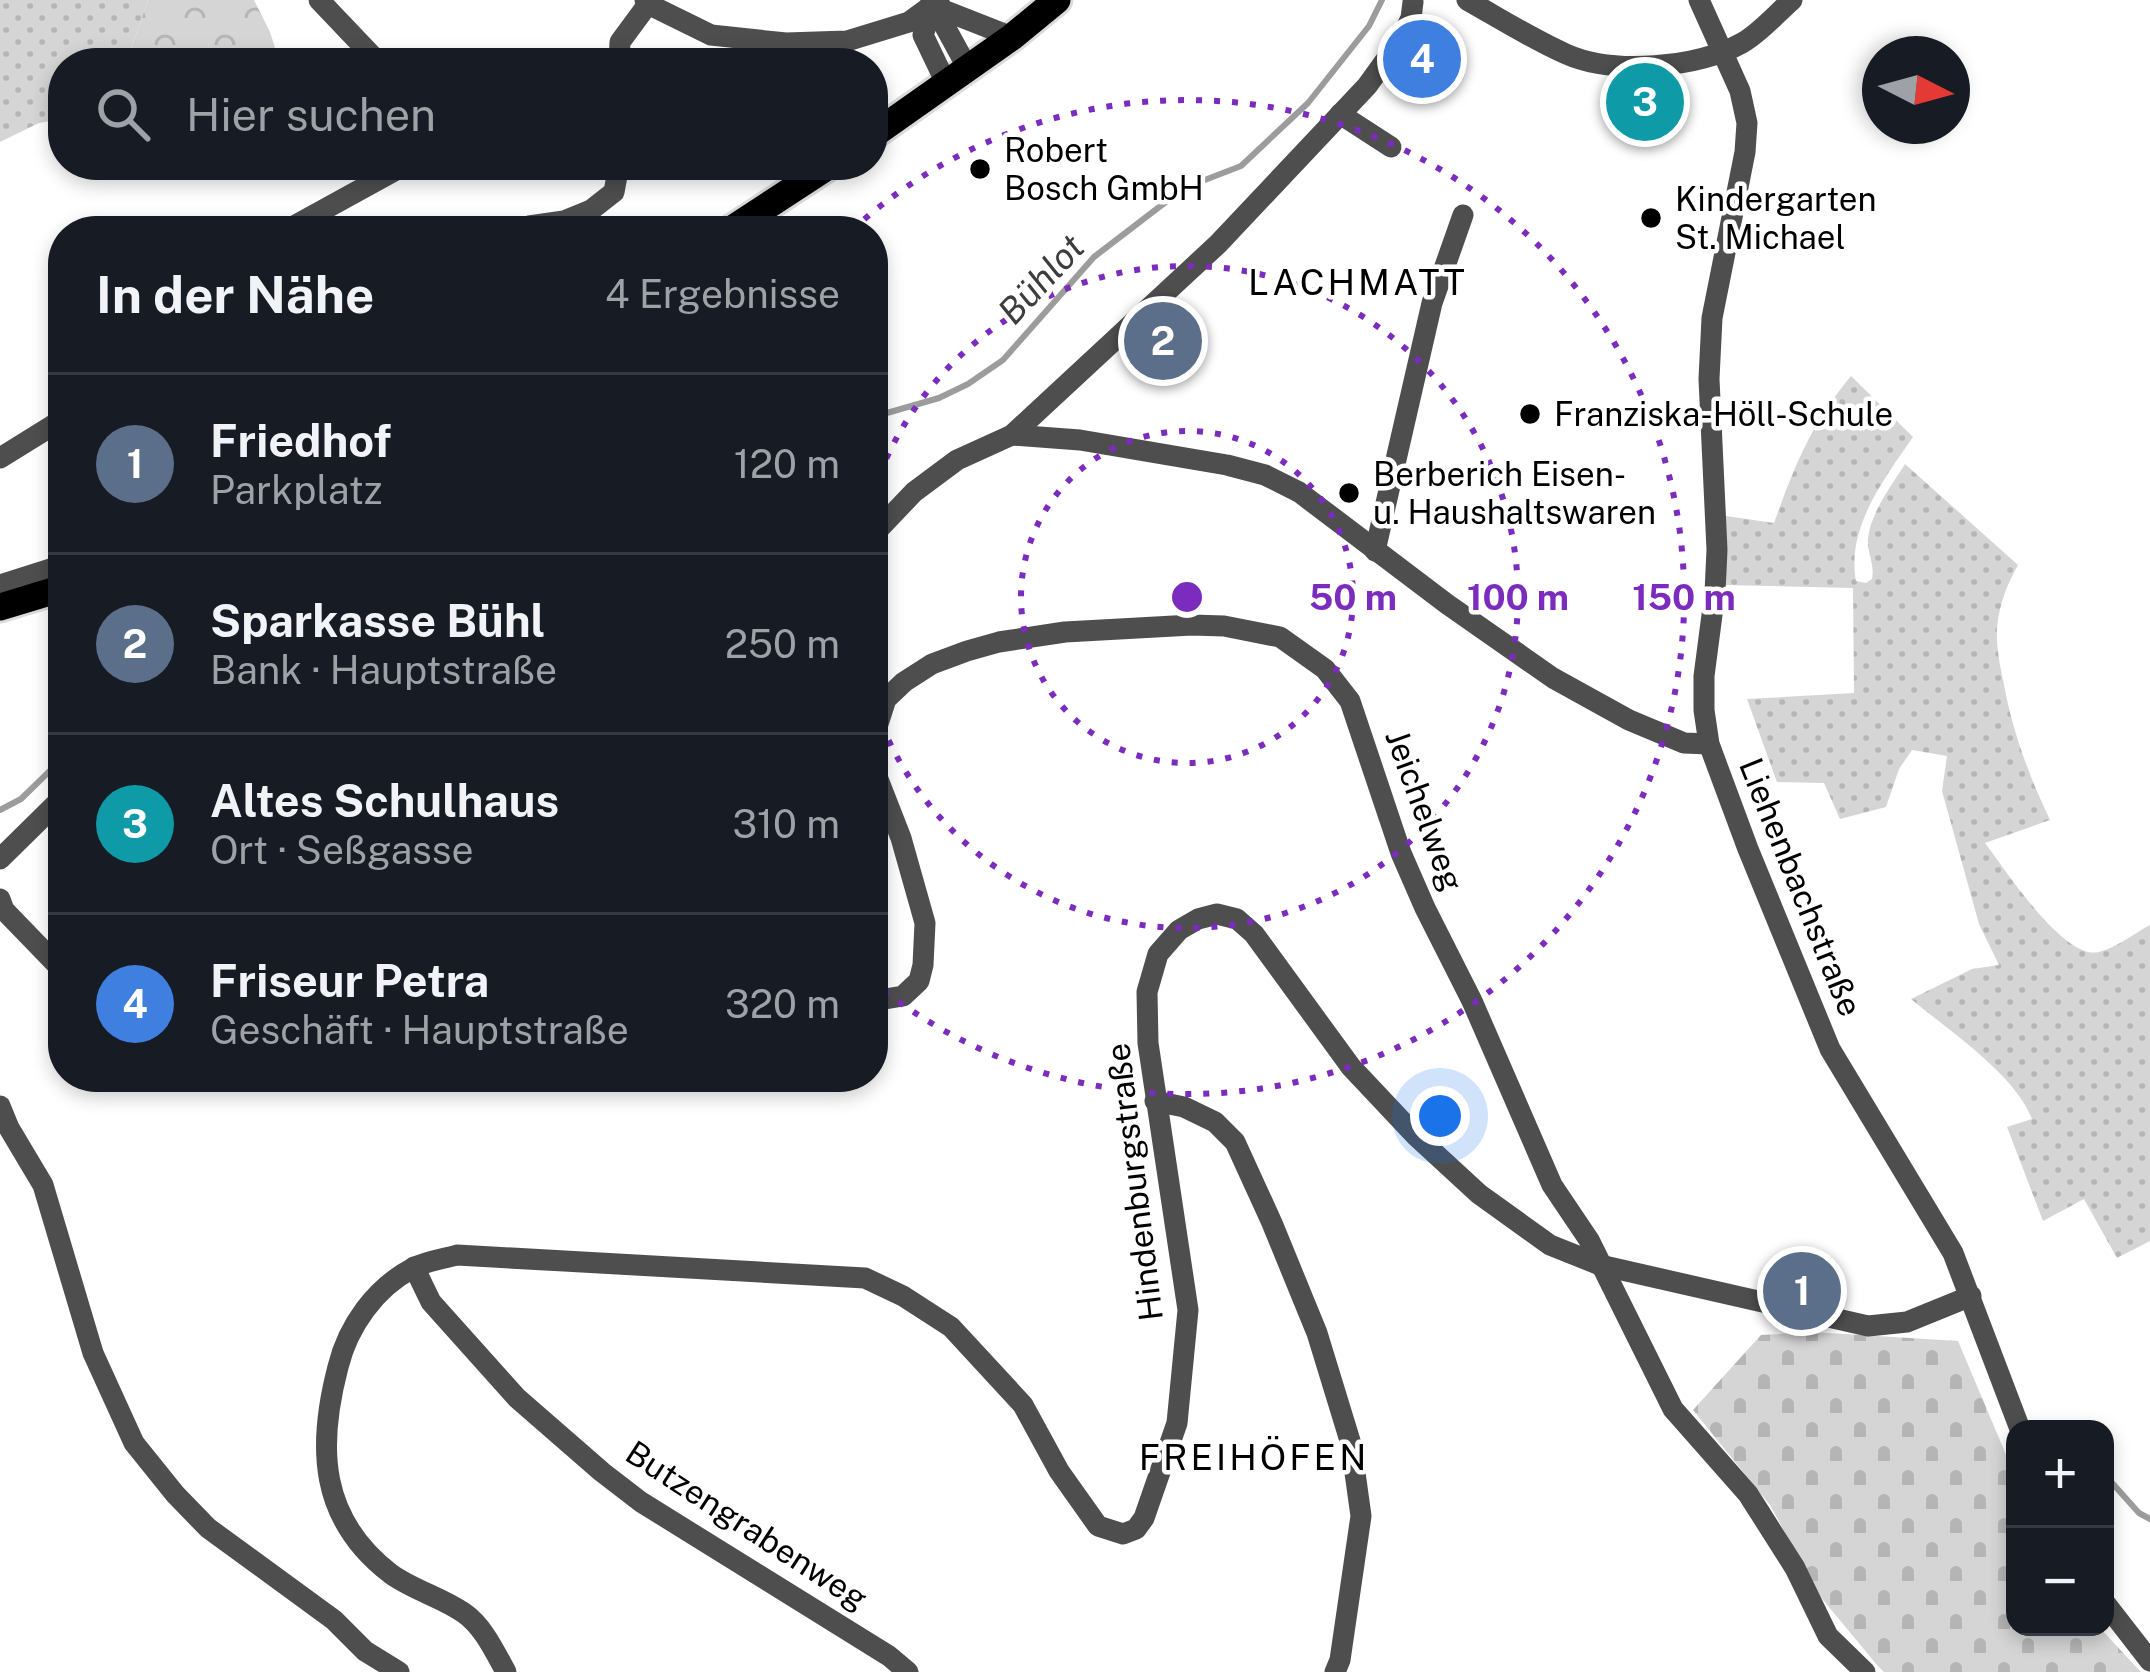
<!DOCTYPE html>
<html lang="de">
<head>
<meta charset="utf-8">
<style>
  body { margin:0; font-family:"Public Sans",sans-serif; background:#20242c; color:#f1f3f6 }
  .controls { position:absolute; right:36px; bottom:36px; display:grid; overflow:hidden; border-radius:24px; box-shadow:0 6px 18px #0003 }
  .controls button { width:108px; height:108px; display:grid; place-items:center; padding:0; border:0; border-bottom:3px solid #363941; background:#171b24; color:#f1f3f6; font:60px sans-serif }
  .compass { position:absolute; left:1862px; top:36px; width:108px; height:108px; border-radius:50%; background:#171b24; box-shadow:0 6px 18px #0003; rotate:96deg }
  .you { position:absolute; left:1440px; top:1116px; width:42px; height:42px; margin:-30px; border:9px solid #fff; border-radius:50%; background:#1a73e8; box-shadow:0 0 0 18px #1a73e833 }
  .badge { display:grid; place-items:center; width:78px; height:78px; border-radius:50%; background:#858687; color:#fff; font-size:39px; font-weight:700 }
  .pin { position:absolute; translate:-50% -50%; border:6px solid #fff; box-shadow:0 3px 12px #0006 }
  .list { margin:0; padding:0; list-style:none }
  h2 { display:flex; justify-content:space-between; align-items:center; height:156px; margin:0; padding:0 48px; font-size:51px }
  h2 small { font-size:39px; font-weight:400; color:#9ea1a6 }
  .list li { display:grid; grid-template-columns:78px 1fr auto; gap:36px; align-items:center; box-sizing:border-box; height:180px; padding:0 48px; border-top:3px solid #363941 }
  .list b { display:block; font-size:45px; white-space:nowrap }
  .list p { margin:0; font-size:39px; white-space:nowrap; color:#9ea1a6 }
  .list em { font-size:39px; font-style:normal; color:#9ea1a6 }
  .icon { flex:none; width:66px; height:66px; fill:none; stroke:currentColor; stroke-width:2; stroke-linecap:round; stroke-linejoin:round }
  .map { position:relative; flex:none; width:2150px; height:1672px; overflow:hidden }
  .search { position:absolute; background:#171b24; box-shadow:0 6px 18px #0003; left:48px; top:48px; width:840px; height:132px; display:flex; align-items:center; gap:30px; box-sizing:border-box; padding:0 42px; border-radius:48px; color:#9ea1a6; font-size:45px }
  .panel { position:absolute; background:#171b24; box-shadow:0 6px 18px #0003; left:48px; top:216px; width:840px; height:876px; border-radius:48px }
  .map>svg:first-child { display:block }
</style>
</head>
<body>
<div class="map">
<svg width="2150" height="1672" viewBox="0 0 2150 1672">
  <defs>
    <pattern id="grass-dots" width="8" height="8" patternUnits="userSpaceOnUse" patternTransform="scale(3)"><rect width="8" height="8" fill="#d5d5d5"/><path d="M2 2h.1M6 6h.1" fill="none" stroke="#b5b5b5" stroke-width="1.8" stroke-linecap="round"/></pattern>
    <pattern id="forest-crowns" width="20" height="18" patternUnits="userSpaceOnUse" patternTransform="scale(3)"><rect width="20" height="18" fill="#d5d5d5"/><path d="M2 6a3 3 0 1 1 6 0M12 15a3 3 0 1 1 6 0" fill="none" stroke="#b5b5b5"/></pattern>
    <pattern id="cemetery-stones" width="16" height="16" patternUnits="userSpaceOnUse" patternTransform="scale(3)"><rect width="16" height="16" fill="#d5d5d5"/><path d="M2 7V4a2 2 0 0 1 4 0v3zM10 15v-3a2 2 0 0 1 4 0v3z" fill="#b5b5b5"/></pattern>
  </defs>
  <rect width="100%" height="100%" fill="#fff"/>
  <g fill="url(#grass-dots)">
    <polygon points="0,0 148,0 126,63 63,63 63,119 39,123 0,142"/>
    <path d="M1851,376L1913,437C1884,479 1846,528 1856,581L1866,583L1872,579C1875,564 1867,553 1868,538C1871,512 1892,485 1905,464L2018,565C2007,584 1999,605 1997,628C1996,647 2000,666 2004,685C2013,733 2029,776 2050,820L1985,843C2005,869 2064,961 2099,952C2116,948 2135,933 2150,925V1241L2117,1258L2084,1199L2043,1221L2007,1127L2032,1119C2014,1073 1949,1031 1911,999L1972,969L1999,965L1979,924L1942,791L1947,756L1912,750L1899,769L1886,807L1840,819L1824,783L1777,782L1747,699L1854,693L1853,588L1725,585L1726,516L1774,523C1795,465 1811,424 1851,376Z"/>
  </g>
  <polygon fill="url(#forest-crowns)" points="148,0 254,0 270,32 280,63 126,63"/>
  <polygon fill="url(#cemetery-stones)" points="1812,1332 1958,1341 2015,1476 2015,1627 2099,1627 2141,1672 1884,1672 1877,1665 1819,1595 1770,1505 1693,1410 1761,1335"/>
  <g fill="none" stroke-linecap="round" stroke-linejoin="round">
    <g stroke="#9c9c9c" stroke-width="6">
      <polyline points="873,417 939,398 968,384 1003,360 1094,257 1184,188 1241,166 1308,103 1369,26 1382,0"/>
      <polyline points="0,810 21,799 63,758"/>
      <polyline points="2105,1475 2139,1513 2150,1519"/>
    </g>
    <g stroke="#dbdbdb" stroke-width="33">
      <g id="major">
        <polyline points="873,135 1012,37 1057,0"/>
        <polyline points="729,231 830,165"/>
        <polyline points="0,607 63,588"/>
      </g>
    </g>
    <g stroke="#4e4e4e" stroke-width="21">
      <polyline points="319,0 379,63"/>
      <polyline points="645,0 648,4 711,35 786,43 847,41 909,22 939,0"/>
      <path d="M1467,0C1499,18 1532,39 1566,54C1613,75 1697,68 1742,43C1760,33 1776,14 1792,0"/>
      <polyline points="1699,0 1740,91 1747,123 1745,152 1712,318 1709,379 1717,550 1715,592 1704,676 1704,710 1709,744 1748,849 1830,1049 1953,1253 2020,1429"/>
      <polyline points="931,1 967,67"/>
      <polyline points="933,6 1012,37"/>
      <polyline points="933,6 923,35 946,83"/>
      <polyline points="619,63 620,42 648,4"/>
      <polyline points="1340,114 1391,147"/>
      <polyline points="285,231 405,165"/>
      <polyline points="524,231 529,226 564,221 591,210 614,192 619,165"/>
      <polyline points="1012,435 1080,440 1227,465 1265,475 1299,492 1447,604 1553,678 1629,720 1684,743 1709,744"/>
      <polyline points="0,458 63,419"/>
      <polyline points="873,535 914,492 957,460 1012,435 1218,244 1367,86 1401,39 1411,18 1413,2"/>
      <polyline points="1375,551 1432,303 1463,215"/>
      <polyline points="0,585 63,565"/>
      <polyline points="0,859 63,797"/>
      <polyline points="0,899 4,910 63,971"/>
      <polyline points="873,1001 903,996 919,981 923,965 925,923 901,838 876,774 874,751 877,727 886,699 904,682 932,664 967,651 999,642 1065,632 1192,625 1224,626 1280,637 1325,669 1350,701 1401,853 1425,908 1472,1001 1552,1185 1589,1240 1673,1409 1748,1494 1795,1568 1828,1636 1865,1672"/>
      <polyline points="1155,1101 1184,1107 1215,1122 1235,1142 1272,1223 1317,1333 1351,1444 1361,1516 1340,1660 1335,1672"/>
      <polyline points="0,1106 9,1128 43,1185 93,1353 134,1443 175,1494 208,1528 334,1620 365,1651 399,1672"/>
      <polyline points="414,1267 431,1302 517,1398 602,1472 641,1502 889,1656 908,1672"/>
      <polyline points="2105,1603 2150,1661"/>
      <path d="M506,1672C495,1652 483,1626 464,1613C441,1597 413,1590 391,1574C319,1519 317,1447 338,1367C348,1326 375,1288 413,1268C426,1261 443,1259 457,1255L865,1278L903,1296L951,1327L1023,1405L1059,1471L1098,1526L1123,1534L1136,1529L1144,1518L1177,1423L1188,1310L1148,1043L1147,992L1158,954L1179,930L1198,919L1217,914L1237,919L1254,934L1351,1067L1416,1136L1479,1194L1550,1245L1600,1265L1868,1326L1907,1322L1971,1296"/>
    </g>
    <use href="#major" stroke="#000" stroke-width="27"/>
  </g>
  <g fill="none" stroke="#7b2cbf" stroke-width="6" stroke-dasharray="6 12">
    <circle cx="1187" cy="597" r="166"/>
    <path d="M873 492A331 331 0 1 1 873 702"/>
    <path d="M851 231A497 497 0 1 1 874 983"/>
  </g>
  <g fill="#000" stroke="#fff" stroke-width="4.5">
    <circle cx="980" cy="169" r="12"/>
    <circle cx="1651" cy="218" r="12"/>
    <circle cx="1530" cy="414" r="12"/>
    <circle cx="1349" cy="493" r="12"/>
  </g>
  <g text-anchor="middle" stroke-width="9" stroke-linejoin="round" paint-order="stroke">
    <g font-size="33" fill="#000" stroke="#fff" text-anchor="start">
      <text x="1004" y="162">Robert<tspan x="1004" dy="38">Bosch GmbH</tspan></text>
      <text x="1675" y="211">Kindergarten<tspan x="1675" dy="38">St. Michael</tspan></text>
      <text x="1554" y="426">Franziska-Höll-Schule</text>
      <text x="1373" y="486">Berberich Eisen-<tspan x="1373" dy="38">u. Haushaltswaren</tspan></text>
    </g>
    <g font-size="33" fill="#000" stroke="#fff">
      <text transform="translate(1425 810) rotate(70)" y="12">Jeichelweg</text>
      <text transform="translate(1801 887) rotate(68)" y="12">Liehenbachstraße</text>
      <text transform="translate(1134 1182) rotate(-97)" y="12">Hindenburgstraße</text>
      <text transform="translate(747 1525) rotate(33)" y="12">Butzengrabenweg</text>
    </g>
    <g font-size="36" font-style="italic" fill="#3d3d3d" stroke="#fff">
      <text transform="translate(1041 279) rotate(-47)" y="13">Bühlot</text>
    </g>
    <g font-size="36" letter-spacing="3" fill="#000" stroke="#fff">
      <text x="1358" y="295">LACHMATT</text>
      <text x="1254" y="1470">FREIHÖFEN</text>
    </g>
  </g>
  <circle cx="1187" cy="597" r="18" fill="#7b2cbf" stroke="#fff" stroke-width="6"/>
  <g font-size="36" text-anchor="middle" font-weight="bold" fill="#7b2cbf" stroke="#fff" stroke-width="9" stroke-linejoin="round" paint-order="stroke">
    <text x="1353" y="610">50 m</text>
    <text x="1518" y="610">100 m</text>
    <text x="1684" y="610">150 m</text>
  </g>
</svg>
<div class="controls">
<button>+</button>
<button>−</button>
</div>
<svg class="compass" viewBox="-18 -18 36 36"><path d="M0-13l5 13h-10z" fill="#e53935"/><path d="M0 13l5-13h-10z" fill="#9ea1a6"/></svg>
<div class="you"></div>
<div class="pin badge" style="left:1802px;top:1291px;background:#5c6f8a">1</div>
<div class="pin badge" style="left:1163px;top:341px;background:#5c6f8a">2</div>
<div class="pin badge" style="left:1645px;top:102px;background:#0f9aa8">3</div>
<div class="pin badge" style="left:1422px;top:59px;background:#3f7fe0">4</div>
<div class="search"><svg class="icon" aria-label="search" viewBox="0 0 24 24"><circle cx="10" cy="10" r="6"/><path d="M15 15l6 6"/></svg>Hier suchen</div>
<section class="panel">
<h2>In der Nähe<small>4 Ergebnisse</small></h2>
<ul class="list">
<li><span class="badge" style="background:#5c6f8a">1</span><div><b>Friedhof</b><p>Parkplatz</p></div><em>120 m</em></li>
<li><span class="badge" style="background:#5c6f8a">2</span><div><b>Sparkasse Bühl</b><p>Bank · Hauptstraße</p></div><em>250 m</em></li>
<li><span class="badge" style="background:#0f9aa8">3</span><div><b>Altes Schulhaus</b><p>Ort · Seßgasse</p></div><em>310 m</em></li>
<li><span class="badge" style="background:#3f7fe0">4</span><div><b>Friseur Petra</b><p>Geschäft · Hauptstraße</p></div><em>320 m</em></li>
</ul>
</section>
</div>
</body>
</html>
